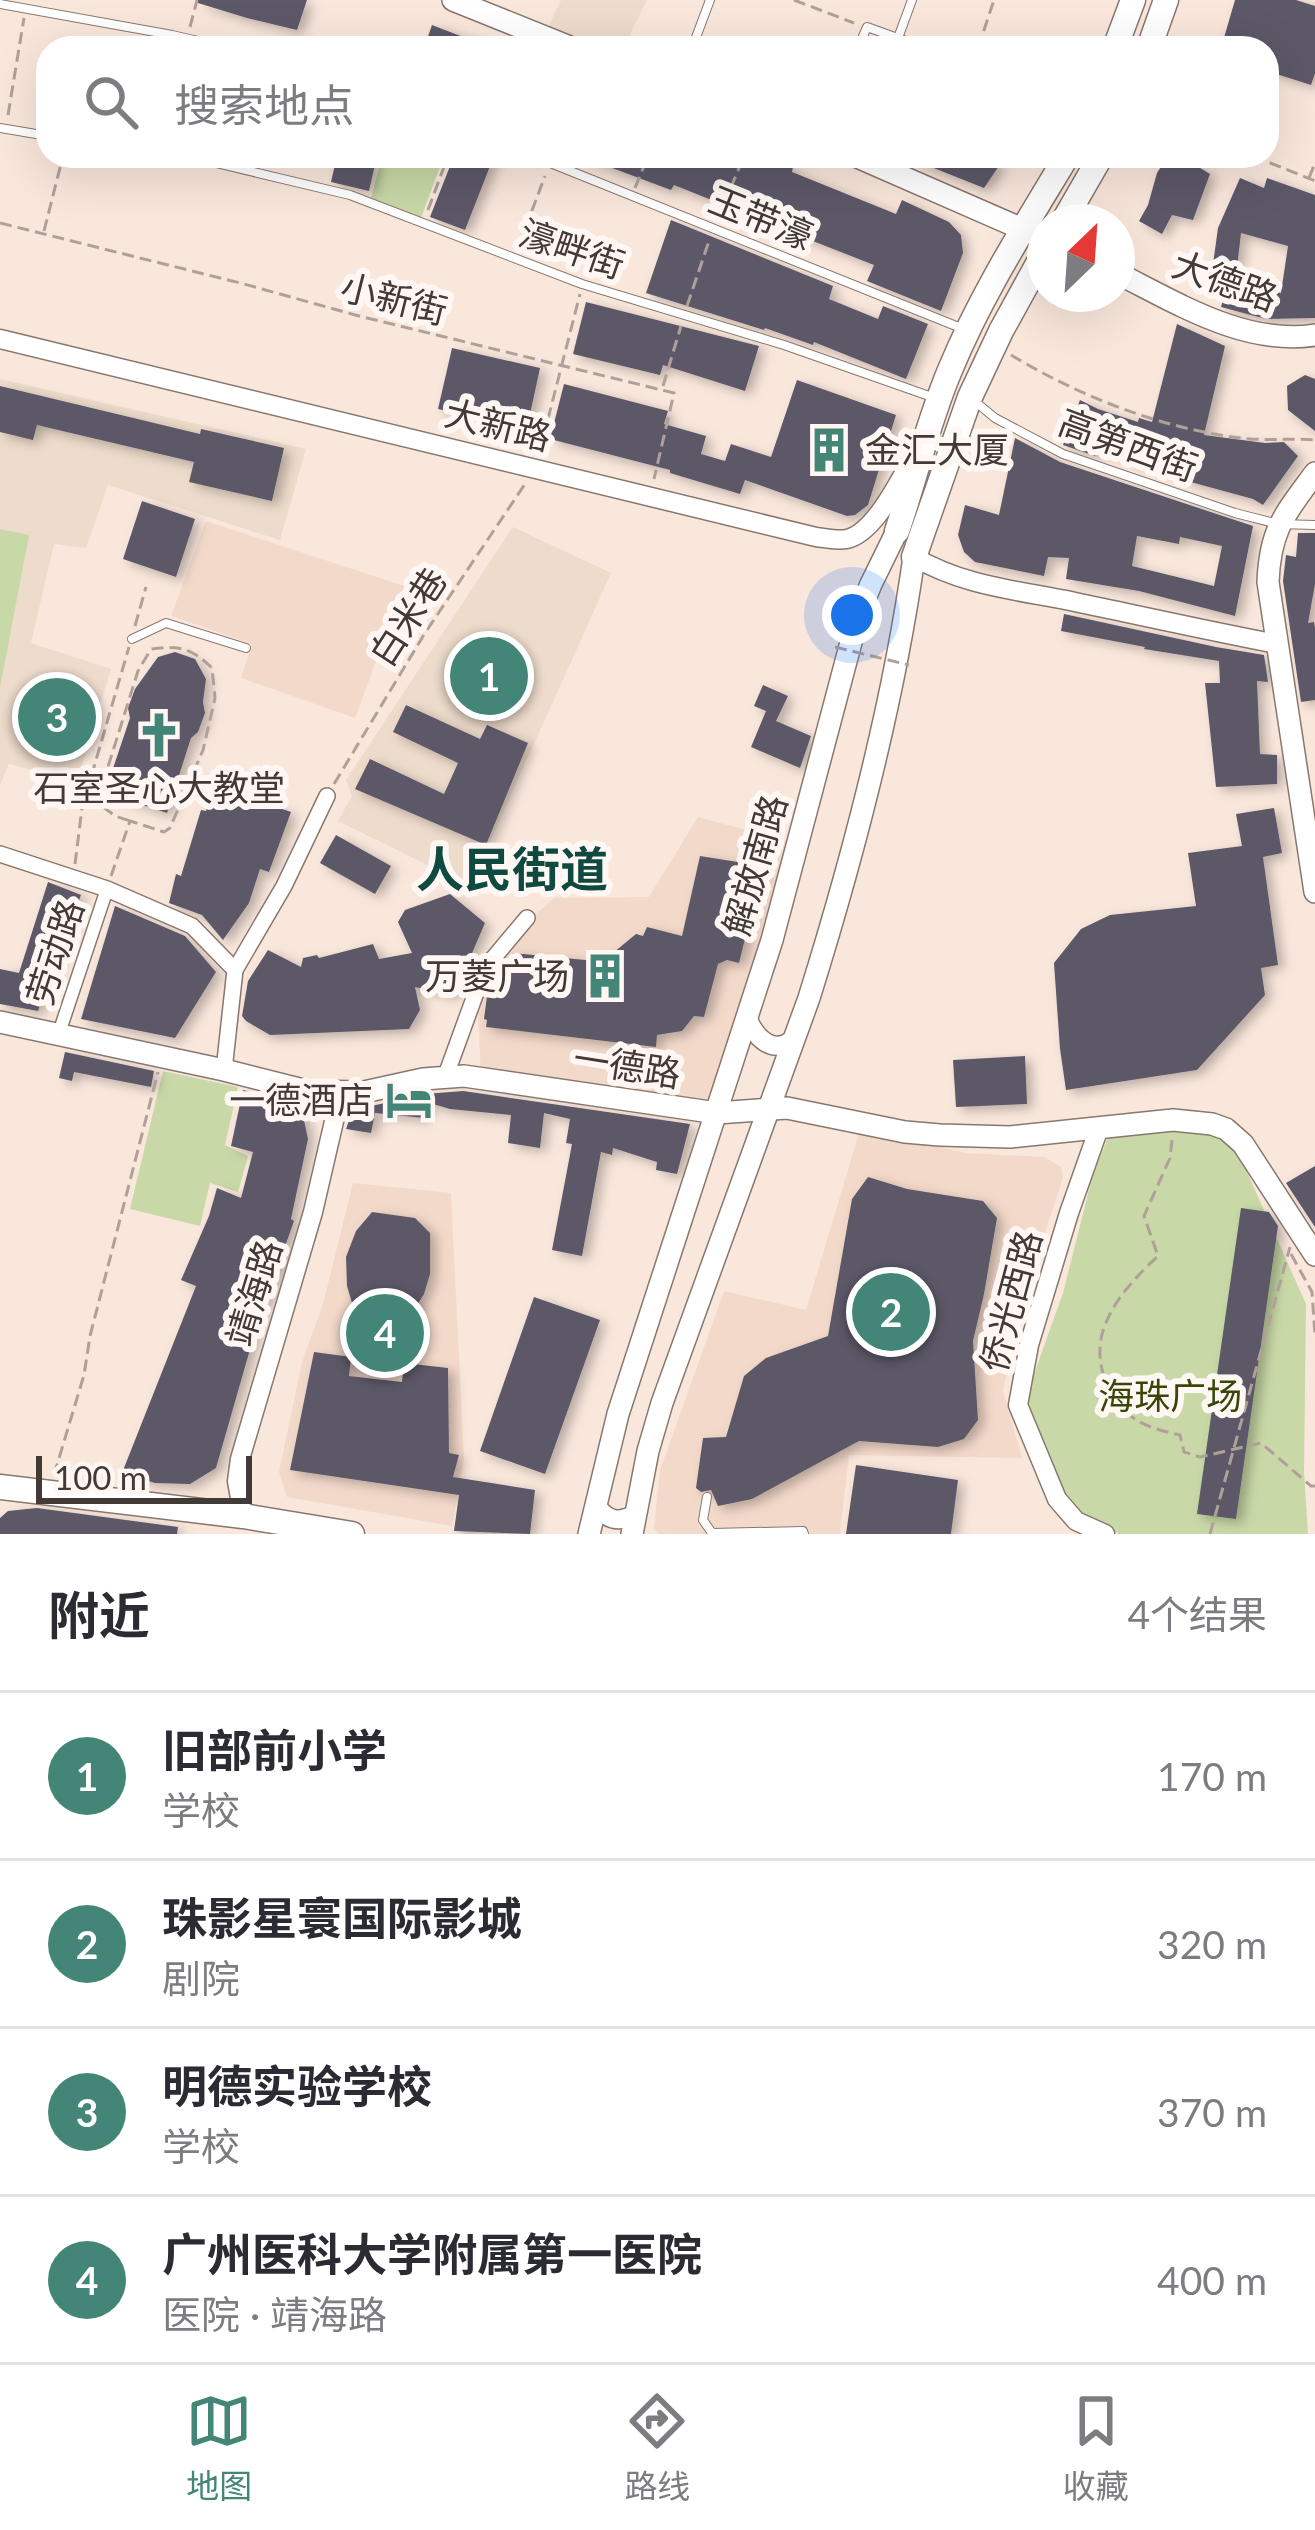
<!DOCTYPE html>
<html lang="zh">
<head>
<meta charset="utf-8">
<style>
  body { margin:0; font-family:Lato,"Noto Sans SC",sans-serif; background:#f2f2f3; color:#2b2b33 }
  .compass { position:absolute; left:1027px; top:204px; width:108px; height:108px; border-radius:50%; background:#fff; box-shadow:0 12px 48px #0002; rotate:25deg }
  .scale { position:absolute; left:36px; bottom:30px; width:216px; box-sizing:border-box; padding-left:12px; border:6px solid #413a36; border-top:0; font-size:33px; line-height:42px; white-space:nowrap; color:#413a36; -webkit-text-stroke:9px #fff7f3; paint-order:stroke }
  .you { position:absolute; left:852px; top:615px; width:42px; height:42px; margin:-30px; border:9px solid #fff; border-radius:50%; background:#1a73e8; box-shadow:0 0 0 18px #1a73e833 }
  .badge { display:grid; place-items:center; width:78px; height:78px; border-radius:50%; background:#438678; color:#fff; font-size:39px; font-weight:700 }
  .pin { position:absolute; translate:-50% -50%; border:6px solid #fff; box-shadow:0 3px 12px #0006 }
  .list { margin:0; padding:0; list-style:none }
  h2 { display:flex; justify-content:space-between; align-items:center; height:156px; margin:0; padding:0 48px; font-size:51px }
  h2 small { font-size:39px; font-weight:400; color:#7c7c81 }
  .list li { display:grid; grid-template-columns:78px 1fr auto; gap:36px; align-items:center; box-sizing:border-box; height:168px; padding:0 48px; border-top:3px solid #e1e1e2 }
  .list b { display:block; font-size:45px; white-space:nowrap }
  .list p { margin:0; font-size:39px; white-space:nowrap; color:#7c7c81 }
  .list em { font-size:39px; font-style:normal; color:#7c7c81 }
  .icon { flex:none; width:66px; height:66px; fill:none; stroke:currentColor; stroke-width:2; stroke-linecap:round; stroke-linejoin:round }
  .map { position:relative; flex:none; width:1315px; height:1534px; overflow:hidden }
  .search { position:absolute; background:#fff; box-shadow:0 12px 48px #0002; left:36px; right:36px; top:36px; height:132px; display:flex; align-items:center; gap:30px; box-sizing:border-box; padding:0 42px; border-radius:36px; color:#7c7c81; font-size:45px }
  .sheet { height:828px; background:#fff }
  nav { display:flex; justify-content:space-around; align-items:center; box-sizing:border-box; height:168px; border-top:3px solid #e1e1e2; background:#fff; font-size:33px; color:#7c7c81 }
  nav a { display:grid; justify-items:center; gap:6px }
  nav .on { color:#438678 }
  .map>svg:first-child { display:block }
</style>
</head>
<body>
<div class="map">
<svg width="1315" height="1534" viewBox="0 0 1315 1534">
  <defs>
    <filter id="shadow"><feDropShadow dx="6" dy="4" stdDeviation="6" flood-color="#0004"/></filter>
  </defs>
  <rect width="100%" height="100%" fill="#fae7dc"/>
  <g fill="#f3d9ca">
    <polygon points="206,521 404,586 355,718 241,678 252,644 171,616"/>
    <polygon points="698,817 799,844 717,1113 481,1078 477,989 514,933 554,898 649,897"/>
    <polygon points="859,1133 893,1136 966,1153 1045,1157 1061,1167 1063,1178 1022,1303 1003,1391 1022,1458 849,1455 840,1534 658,1534 654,1528 660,1470 724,1291 806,1310"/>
    <polygon points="353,1183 451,1193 464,1459 452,1526 287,1497 279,1472 302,1362 323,1304"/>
  </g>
  <g fill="#eddbcb">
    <polygon points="561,0 647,0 623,48 597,48 547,30"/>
    <polygon points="0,379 306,449 280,540 108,485 86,548 54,544 31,643 111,669 77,782 9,764 0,785"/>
    <polygon points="513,527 611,573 470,886 338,821 352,796 346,780"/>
  </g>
  <g fill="#c8d8a6">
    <polygon points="382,156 444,156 421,218 371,198"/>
    <polygon points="0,529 29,535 0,688"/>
    <polygon points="163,1071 238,1087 225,1145 248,1156 238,1192 210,1183 200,1226 130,1209"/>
    <polygon points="1191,1129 1216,1137 1238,1152 1306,1304 1304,1472 1308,1534 1119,1534 1079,1512 1064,1493 1031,1420 1028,1391 1063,1293 1092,1178 1108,1137"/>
  </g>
  <g fill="#5d5968" fill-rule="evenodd" filter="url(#shadow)">
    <polygon points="198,0 307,0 297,30 247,18 198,3"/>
    <polygon points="1235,0 1296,0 1315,6 1315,73 1311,85 1267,71 1267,48 1221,48"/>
    <polygon points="432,25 489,47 489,48 424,48"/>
    <polygon points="337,156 377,156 369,191 331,182"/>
    <polygon points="454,156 494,156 465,230 430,217"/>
    <polygon points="580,156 763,156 793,167 792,172 896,214 902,200 949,222 961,235 963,253 941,311 867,281 874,265 772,225 770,232 731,218 734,209 674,185 671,190"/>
    <polygon points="975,156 1001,163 984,188 906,157"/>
    <polygon points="1168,156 1192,163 1210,174 1193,220 1172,215 1162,234 1139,221 1148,205 1157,173"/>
    <polygon points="1240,178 1264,188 1267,178 1315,195 1315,318 1266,319 1221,307 1228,284 1281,293 1288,246 1241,233 1237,268 1213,264 1218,228"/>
    <polygon points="671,220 833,286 829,299 878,319 883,306 928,324 906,379 814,342 813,345 765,328 764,330 646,293"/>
    <polygon points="586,302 759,346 745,391 663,365 660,375 573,354"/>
    <polygon points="1177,324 1225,346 1204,435 1265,443 1284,442 1298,456 1263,505 1253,499 1187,481 1188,477 1127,460 1128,457 1101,449 1100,453 1097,452 1095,456 1063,445 1080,400 1098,409 1138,422 1139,418 1152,422"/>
    <polygon points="452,348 540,368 527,428 438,409"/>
    <polygon points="1305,375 1315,379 1315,431 1288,410 1287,386"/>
    <polygon points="797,380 896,415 868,505 855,515 847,516 745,480 740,494 670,473 670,470 550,439 564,384 668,411 664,424 706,436 701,454 725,461 731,444 771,457"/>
    <polygon points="0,386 200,434 201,429 284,448 272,501 189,482 194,462 37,425 33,440 0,432"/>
    <path d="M1015,438L1060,462L1253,526L1235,616L1139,591L1066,579L1069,558L1048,557L1044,576L975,562L964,552L958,535L965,505L999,515ZM1137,536L1179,544L1180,537L1222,546L1214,586L1132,566Z"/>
    <polygon points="142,501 195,519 176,577 123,559"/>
    <polygon points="1298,533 1315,533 1315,584 1308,623 1314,622 1315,628 1315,700 1301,702 1283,581 1286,555 1296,557"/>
    <polygon points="1064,614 1216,647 1264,655 1268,682 1257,681 1260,754 1277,755 1277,784 1216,787 1205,683 1220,683 1219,661 1144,649 1145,647 1061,631"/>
    <polygon points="175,652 195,659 206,679 203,702 205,713 198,732 191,738 167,813 105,792 130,718 128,708 135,689 158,657"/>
    <polygon points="763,685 788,696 776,721 811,736 800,768 751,747 766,711 754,706"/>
    <polygon points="406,705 480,739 487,725 528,743 486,845 355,789 370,759 444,794 458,763 393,732"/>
    <polygon points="214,786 291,812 269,872 260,869 249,903 223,940 202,915 169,903 176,874 181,876 201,810 206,811"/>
    <polygon points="1274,808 1282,853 1263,857 1278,965 1261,968 1265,995 1197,1070 1066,1090 1060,1049 1054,963 1081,929 1110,915 1196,906 1188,853 1242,846 1236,814"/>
    <polygon points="336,835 391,866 375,894 320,863"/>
    <polygon points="700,856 763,866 739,963 727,960 718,964 704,1017 694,1016 682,1031 657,1035 656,1047 486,1027 487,1020 484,1019 487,996 495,974 513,953 606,962 605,954 613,953 636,934 643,936 647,927 682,936"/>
    <polygon points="48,882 81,895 38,1011 0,1004 0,969 19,973"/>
    <polygon points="450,894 485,923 454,995 415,987 420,1010 409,1029 270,1035 246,1021 242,1016 248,981 268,950 301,967 303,958 317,955 319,958 373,944 379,959 412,953 398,922 405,910"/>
    <polygon points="115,906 185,936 216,972 175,1038 81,1019"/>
    <polygon points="65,1052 154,1071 151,1087 74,1072 72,1081 59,1078"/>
    <polygon points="1025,1056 1027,1104 956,1107 953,1060"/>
    <polygon points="243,1090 289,1102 302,1111 308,1139 291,1219 294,1221 282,1255 285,1257 259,1318 216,1468 190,1484 155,1483 122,1473 196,1286 181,1280 209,1216 217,1188 241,1198 253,1152 231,1146"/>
    <polygon points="463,1091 690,1124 677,1174 656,1170 657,1162 613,1148 612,1155 601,1152 582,1256 552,1250 572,1144 566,1143 570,1119 544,1113 540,1148 508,1143 511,1115 450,1109 426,1102 424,1118 375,1113 371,1133 346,1129 354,1107 367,1107 425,1094"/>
    <polygon points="1315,1166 1315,1227 1286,1183"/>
    <polygon points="868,1177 907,1189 983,1201 997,1218 984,1294 973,1341 978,1420 964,1439 938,1447 859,1441 752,1499 718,1506 711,1490 701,1492 696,1488 703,1438 726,1437 744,1376 766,1358 828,1336 852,1199"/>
    <polygon points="1241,1208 1269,1212 1278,1226 1236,1519 1197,1514"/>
    <polygon points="372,1212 415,1218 430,1233 430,1274 424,1294 411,1315 395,1332 365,1328 355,1313 347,1286 346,1257 356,1231"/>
    <polygon points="534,1297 600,1320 545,1474 480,1451"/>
    <polygon points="314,1352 351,1357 349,1376 402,1382 404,1363 448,1368 449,1453 459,1455 453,1477 535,1490 530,1534 454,1531 459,1495 290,1470"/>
    <polygon points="856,1465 958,1480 951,1534 846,1534"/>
    <polygon points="37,1508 178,1527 177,1534 0,1534 0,1518 8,1511"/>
  </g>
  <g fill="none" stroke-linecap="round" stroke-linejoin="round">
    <g stroke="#88776d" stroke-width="10">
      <g id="service">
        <polyline points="0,4 172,35 229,48"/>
        <polyline points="898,38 912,0"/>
        <polyline points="692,48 710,0"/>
        <polyline points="858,48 867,27 925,48"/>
        <polyline points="0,128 48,136"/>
        <polyline points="187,156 350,195 582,284 784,345 932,397"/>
        <polyline points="533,156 966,330"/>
        <polyline points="972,399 995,418 1063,454 1235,513 1278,524 1315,525"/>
        <polyline points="132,639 166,623 246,648"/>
        <polyline points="707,1497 703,1520 712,1533 803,1531 804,1534"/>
      </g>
    </g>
    <g stroke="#88776d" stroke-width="15">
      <polyline id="pedestrian" points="59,1033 107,889"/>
    </g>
    <g stroke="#88776d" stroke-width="18">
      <g id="minor">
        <polyline points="0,854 107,889 192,926 235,970"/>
        <polyline points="224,1070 235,970 284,886 327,796"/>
        <polyline points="446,1075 485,968 527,918"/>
      </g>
    </g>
    <g stroke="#88776d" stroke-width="21">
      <g id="tertiary">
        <path d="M0,339L816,537C826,538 837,541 847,539C874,533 898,483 911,461"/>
        <path d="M914,557C966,587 1018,590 1075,602C1142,616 1209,631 1277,644"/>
        <path d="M747,1017C755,1038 774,1057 794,1038"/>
        <polyline points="1099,1128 1069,1213 1029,1345 1018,1405 1057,1499 1076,1521 1105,1534"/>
        <path d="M595,1504C607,1521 619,1524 637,1513"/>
        <polyline points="243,1516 237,1481 240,1459 313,1212 335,1117 340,1103 348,1093"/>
      </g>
    </g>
    <g stroke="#88776d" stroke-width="24">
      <g id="secondary">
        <polyline points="453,0 572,48"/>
        <polyline points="855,156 1045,239"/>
        <path d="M1117,273C1177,303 1245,346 1315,335"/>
        <path d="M1315,473C1285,514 1270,529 1268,582L1315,892"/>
        <polyline points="0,1022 224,1070 307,1091 364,1092 423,1079 464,1076 717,1113 787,1108 905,1132 940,1135 1010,1137 1173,1120 1212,1124 1226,1129 1243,1144 1315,1255"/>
        <polyline points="589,1534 618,1414 772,940 858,616 871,584 897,531"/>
        <path d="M632,1534L648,1451L662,1403L809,998C854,854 893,706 914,557"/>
      </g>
    </g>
    <g stroke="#88776d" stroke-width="27">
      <g id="primary">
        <polyline points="1115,48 1133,0"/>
        <polyline points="1149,48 1166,0"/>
        <polyline points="1063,222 1101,156"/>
        <path d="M897,531C915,478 928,422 950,370C981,295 1025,226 1067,156"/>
        <polyline points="914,557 970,397 1001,331 1045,251"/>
        <polyline points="0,1487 243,1516 352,1534"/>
      </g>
    </g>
    <g stroke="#afa199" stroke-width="3" stroke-dasharray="12 6" stroke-linecap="butt">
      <polyline points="794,0 854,23"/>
      <polyline points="190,27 197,0"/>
      <polyline points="978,48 994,0"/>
      <polyline points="8,115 24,18"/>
      <polyline points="1253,156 1315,181"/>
      <polyline points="1309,178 1315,163"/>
      <polyline points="635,188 648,156"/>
      <polyline points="428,210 448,156"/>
      <polyline points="717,221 744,156"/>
      <polyline points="0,223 244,284 359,316 674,393 654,479"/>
      <polyline points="44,231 63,156"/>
      <polyline points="519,245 545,176"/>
      <polyline points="687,306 709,241"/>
      <path d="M1011,355C1079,396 1160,428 1240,438C1264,441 1290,438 1315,440"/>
      <polyline points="663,386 681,326"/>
      <polyline points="539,454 580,294"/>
      <polyline points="135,626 146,587"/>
      <polyline points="334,784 425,633 525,484"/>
      <polyline points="75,864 82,808 129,647"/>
      <path d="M111,876L130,821L164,832L170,828L203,750L215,698L212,668C191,648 180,645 151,649L138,671L101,789L102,806L115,816L130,821"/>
      <path d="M1172,1140L1170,1158L1144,1216L1158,1256C1137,1276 1116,1297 1105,1325C1093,1354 1103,1392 1127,1413C1141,1426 1162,1431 1180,1435L1184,1452L1200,1457L1261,1443L1311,1486H1315"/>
      <polyline points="1291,1254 1312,1292 1315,1336"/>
      <polyline points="54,1475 84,1375 90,1336 158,1072"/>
      <polyline points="1210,1534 1290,1247"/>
    </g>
    <use href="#service" stroke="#fff" stroke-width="8"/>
    <use href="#pedestrian" stroke="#fff" stroke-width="12"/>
    <use href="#minor" stroke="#fff" stroke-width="15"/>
    <use href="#tertiary" stroke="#fff" stroke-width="18"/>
    <use href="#secondary" stroke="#fff" stroke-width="21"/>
    <use href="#primary" stroke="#fff" stroke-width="24"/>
    <polyline stroke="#afa199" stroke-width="3" stroke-dasharray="12 6" stroke-linecap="butt" points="835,647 909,665"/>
  </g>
  <defs>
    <g id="building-bare" transform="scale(3.6)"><path d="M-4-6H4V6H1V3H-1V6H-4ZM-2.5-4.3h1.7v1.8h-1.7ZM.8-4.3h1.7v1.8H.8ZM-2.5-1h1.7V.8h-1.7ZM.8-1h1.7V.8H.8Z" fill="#438678" stroke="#fff7f3" stroke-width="2.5" paint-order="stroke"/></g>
    <g id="church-bare" transform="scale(3.6)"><path d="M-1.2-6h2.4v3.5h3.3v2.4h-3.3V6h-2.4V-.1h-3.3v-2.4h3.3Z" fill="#438678" stroke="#fff7f3" stroke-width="2.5" paint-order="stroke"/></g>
    <g id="hotel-bare" transform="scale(3.6)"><path d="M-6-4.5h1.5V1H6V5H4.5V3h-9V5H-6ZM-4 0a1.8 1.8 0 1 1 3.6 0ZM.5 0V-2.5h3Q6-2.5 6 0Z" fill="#438678" stroke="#fff7f3" stroke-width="2.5" paint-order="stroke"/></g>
  </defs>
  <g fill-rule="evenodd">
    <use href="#building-bare" x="829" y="450"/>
    <use href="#church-bare" x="159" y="735"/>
    <use href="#building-bare" x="605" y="976"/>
    <use href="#hotel-bare" x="409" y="1100"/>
  </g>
  <g text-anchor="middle" stroke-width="12" stroke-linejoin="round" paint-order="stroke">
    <g font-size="36" fill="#413a36" stroke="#fff7f3">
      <text transform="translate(761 218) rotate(22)" y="13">玉带濠</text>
      <text transform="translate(572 249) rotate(19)" y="13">濠畔街</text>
      <text transform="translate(1225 281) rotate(20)" y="13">大德路</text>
      <text transform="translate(394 299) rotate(14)" y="13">小新街</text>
      <text transform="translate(498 425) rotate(14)" y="13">大新路</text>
      <text transform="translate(1128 445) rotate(20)" y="13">高第西街</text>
      <text transform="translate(408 617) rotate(-57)" y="13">白米巷</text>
      <text transform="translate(755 865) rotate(-74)" y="13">解放南路</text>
      <text transform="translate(55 952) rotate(-72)" y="13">劳动路</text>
      <text transform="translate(627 1066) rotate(9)" y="13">一德路</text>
      <text transform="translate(254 1293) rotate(-73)" y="13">靖海路</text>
      <text transform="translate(1011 1301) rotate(-75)" y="13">侨光西路</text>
    </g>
    <g font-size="36" fill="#413a36" stroke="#fff7f3" text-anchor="end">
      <text x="865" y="463" text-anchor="start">金汇大厦</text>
      <text x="159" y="801" text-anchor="middle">石室圣心大教堂</text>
      <text x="569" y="989">万菱广场</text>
      <text x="373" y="1113">一德酒店</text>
    </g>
    <g font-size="36" fill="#384708" stroke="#fff7f3">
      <text x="1170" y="1409">海珠广场</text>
    </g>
    <g font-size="48" font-weight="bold" fill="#10493f" stroke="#fff7f3">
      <text x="512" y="887">人民街道</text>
    </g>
  </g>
</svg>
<svg class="compass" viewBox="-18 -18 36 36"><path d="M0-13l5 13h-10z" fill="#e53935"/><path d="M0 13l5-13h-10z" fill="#7c7c81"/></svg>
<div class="scale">100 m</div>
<div class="you"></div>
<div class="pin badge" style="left:489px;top:676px">1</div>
<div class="pin badge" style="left:891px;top:1312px">2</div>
<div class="pin badge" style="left:57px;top:717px">3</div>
<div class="pin badge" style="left:385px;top:1333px">4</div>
<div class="search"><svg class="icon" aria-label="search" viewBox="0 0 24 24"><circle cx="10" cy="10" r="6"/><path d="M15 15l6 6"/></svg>搜索地点</div>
</div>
<section class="sheet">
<h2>附近<small>4个结果</small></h2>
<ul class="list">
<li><span class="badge">1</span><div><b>旧部前小学</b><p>学校</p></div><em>170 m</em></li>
<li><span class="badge">2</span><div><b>珠影星寰国际影城</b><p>剧院</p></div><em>320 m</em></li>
<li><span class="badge">3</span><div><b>明德实验学校</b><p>学校</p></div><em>370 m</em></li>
<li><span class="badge">4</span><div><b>广州医科大学附属第一医院</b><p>医院 · 靖海路</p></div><em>400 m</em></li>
</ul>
</section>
<nav>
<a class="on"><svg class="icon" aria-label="map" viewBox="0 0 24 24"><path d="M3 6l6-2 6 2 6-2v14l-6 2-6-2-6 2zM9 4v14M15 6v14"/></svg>地图</a>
<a><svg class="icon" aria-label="directions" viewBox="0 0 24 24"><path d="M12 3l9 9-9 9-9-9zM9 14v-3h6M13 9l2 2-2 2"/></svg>路线</a>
<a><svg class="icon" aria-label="saved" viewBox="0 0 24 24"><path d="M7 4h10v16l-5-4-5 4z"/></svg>收藏</a>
</nav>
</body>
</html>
